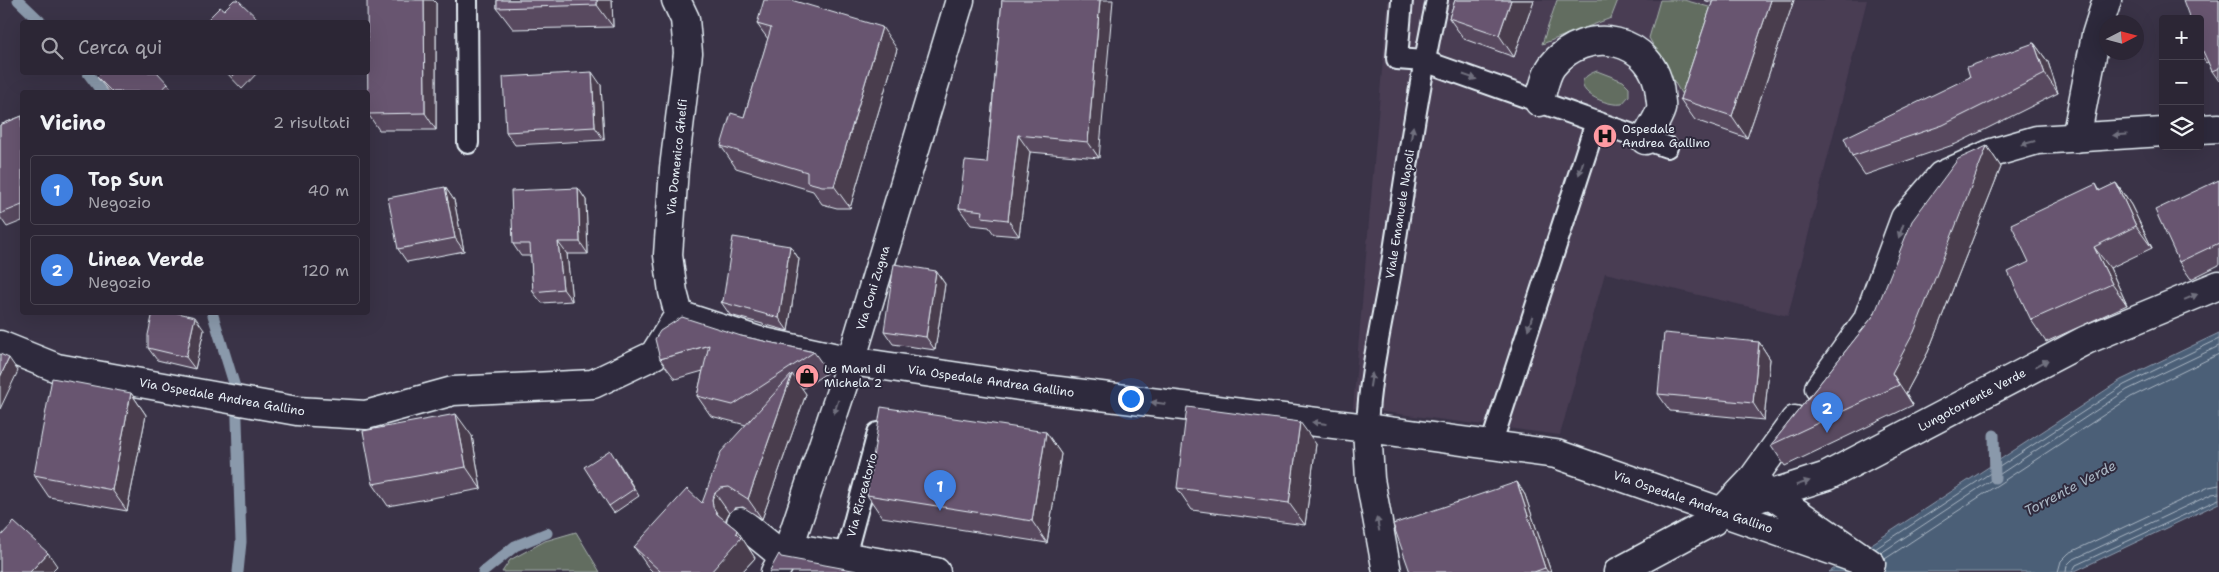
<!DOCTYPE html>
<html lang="it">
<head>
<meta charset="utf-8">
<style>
  body { margin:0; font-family:"Shantell Sans",sans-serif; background:#342e3d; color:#f1f3f6 }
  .controls { position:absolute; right:15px; top:15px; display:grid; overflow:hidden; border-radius:5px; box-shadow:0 5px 20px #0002 }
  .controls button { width:45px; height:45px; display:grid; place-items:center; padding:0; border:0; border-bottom:1px solid #484350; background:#2c2635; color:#f1f3f6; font:25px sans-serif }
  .compass { position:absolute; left:2099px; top:15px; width:45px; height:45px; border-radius:50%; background:#2c2635; box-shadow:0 5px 20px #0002; rotate:84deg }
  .you { position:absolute; left:1130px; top:398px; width:18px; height:18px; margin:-12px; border:4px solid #fff; border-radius:50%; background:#1a73e8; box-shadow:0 0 0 8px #1a73e833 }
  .badge { display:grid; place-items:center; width:32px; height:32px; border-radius:50%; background:#bca0f2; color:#fff; font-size:16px; font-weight:700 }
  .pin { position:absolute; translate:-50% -41px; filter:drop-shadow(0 1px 2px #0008) }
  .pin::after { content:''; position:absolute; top:26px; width:18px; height:15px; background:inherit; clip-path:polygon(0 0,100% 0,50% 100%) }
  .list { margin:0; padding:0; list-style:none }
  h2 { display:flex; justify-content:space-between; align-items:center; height:65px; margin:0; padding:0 20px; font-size:21px }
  h2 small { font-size:16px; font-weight:400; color:#a6a5ad }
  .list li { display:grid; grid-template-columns:32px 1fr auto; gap:15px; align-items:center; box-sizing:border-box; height:70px; margin:0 10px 10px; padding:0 10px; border:1px solid #484350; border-radius:5px }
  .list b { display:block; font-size:19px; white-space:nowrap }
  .list p { margin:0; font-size:16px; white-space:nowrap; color:#a6a5ad }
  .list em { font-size:16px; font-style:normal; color:#a6a5ad }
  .icon { flex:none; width:28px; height:28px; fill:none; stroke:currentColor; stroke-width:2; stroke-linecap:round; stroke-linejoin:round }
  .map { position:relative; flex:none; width:2219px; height:572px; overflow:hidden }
  .search { position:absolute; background:#2c2635; box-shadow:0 5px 20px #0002; left:20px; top:20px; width:350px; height:55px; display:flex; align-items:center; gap:12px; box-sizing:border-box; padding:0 18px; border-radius:5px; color:#a6a5ad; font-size:19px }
  .panel { position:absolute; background:#2c2635; box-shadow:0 5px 20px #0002; left:20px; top:90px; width:350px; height:225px; border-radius:5px }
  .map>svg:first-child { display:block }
</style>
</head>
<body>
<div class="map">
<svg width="2219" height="572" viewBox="0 0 2219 572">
  <rect width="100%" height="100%" fill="#3a3347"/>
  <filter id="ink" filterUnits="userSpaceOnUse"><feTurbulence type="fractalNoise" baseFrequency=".02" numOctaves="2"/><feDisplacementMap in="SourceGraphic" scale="10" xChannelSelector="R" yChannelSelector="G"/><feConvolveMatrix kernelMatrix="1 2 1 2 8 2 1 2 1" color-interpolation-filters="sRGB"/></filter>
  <g filter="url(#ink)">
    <polygon fill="#483d53" points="1388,0 1867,0 1788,316 1605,273 1560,435 1353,408"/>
    <g fill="#626d61" stroke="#a5afac">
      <polygon points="1557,0 1618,0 1611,18 1542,44"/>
      <polygon points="1660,0 1684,0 1723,11 1689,107 1649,38"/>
      <path d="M1597,71L1623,81L1629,87V96L1622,104C1601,107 1561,83 1597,71Z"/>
      <polygon points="576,532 600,572 502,572 510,560 545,541"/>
    </g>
    <polygon fill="#4c5f77" stroke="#8a99ab" points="2219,333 2219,503 2073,572 1829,572 2121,380"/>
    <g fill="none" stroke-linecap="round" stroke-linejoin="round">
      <g stroke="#aab7c4" stroke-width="1">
        <polyline points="1875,549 2124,385 2219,339"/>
        <polyline points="1881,553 2127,390 2219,346"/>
        <polyline points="1885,559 2131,397 2219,354"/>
        <polyline points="2058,572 2061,561 2069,553 2209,487 2219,485"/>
        <polyline points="2066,572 2067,565 2072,560 2212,494 2219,493"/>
        <polyline points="2072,572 2076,565 2219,499"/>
      </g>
      <g stroke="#8a99ab" stroke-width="11">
        <polyline points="18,0 41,22"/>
        <polyline points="87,72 102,92"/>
        <polyline points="212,312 236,390 241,542 238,572"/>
        <polyline points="1994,435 1995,478"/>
        <polyline points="483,572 515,546 547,533"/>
      </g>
      <g stroke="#e8f1f8" stroke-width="24">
        <g id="lane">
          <polyline points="467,0 468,143"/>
          <polyline points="1402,0 1397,59 1424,61 1667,147"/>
          <path d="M1367,428C1369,375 1382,323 1391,270C1405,180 1418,89 1437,0"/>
          <polyline points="1491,445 1596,122"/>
          <polyline points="845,556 878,433"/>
        </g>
      </g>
      <g stroke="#e8f1f8" stroke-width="31">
        <g id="street">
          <polyline points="676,0 685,19 688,53 674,168 668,255 673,292 679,315"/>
          <path d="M1539,102C1543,91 1545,75 1552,66C1585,23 1655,37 1660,94C1660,98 1662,104 1661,109C1658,119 1650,130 1645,140"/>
          <polyline points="2076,138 2096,35 2107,0"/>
          <polyline points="679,315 759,341 851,361 960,0"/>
          <polyline points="0,345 57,368 297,411 366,415 453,391 593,384 654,355 679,315"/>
          <polyline points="1367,428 1556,454 1871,564 1753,482"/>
          <polyline points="741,522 783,556"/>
        </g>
      </g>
      <g stroke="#e8f1f8" stroke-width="31">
        <g id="secondary">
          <polyline points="2200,129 2219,128"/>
          <polyline points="1819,388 1867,321 1905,218 1941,176 1992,153 2037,140 2163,132"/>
          <polyline points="1730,507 1827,476 2086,340 2219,285"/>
          <polyline points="789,547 936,572"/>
          <polyline points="775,572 789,547 851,361 1026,387 1367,428 1370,479 1387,572"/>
          <polyline points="1618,572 1713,521 1751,481 1795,420"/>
        </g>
      </g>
      <use href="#lane" stroke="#2f2a3d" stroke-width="20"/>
      <use href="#street" stroke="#2f2a3d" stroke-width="28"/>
      <use href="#secondary" stroke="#2f2a3d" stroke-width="28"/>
    </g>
    <g fill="#59495f" stroke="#e8f1f8">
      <polygon points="497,0 612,0 613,27 513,29 497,8"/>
      <polygon points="1002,0 1099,158 1030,152 1019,236 994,234 989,227 971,225 959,208 987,163"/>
      <polygon points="1455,0 1534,0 1514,57 1464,39 1449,18"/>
      <polygon points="1704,0 1794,0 1747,138 1695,120 1680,99 1712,3"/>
      <polygon points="2219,0 2219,81 2212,71 2208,62 2206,63 2200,55 2200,19"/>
      <polygon points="436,3 436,130 379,130 368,114"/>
      <polygon points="757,24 897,49 850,208 837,208 822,204 813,191 736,168 721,146 744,117 768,39"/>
      <polygon points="2034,43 2048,62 2058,93 1956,144 1865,175 1852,156 1970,77"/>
      <polygon points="226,72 258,72 242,89"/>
      <polygon points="97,77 168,84 174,92 109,92"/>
      <polygon points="601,85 604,140 515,145 506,132"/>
      <polygon points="22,116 22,221 7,227 0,217 0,125"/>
      <polygon points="1987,146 2001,167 1928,352 1906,393 1913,405 1785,466 1771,445 1874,315"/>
      <polygon points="2219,180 2219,265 2191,279 2179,262"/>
      <polygon points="2116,183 2131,205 2152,248 2110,268 2127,305 2046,342 2031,320 2029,262 2096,184 2100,191"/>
      <polygon points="445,187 454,200 464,251 407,262 398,249"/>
      <polygon points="578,188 586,200 588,254 567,254 572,301 542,303 533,292 531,256 521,256 513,244"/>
      <polygon points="790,246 799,259 788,331 730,315 721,302"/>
      <polygon points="936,271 945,284 935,350 893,344 884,331"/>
      <polygon points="204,330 195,369 157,360 148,348"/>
      <polygon points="741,336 814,352 828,372 802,389 806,394 762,519 743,507 735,508 729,513 726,519 726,521 737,530 755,558 742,572 653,572 648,567 634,547 702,503 746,425 711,416 697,396 703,371 675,379 660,359"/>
      <polygon points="1759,342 1770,359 1764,420 1670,411 1658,394"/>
      <polygon points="131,393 146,415 127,511 49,497 34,475"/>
      <polygon points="1046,432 1061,454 1047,543 882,517 867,495"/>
      <polygon points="472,436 481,489 388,506 373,484"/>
      <polygon points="1316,444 1305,525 1192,510 1177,488"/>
      <polygon points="615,457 639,496 614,513 609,506"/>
      <polygon points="1517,482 1525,495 1551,572 1410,572"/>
    </g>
    <g fill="#483c4e" stroke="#e8f1f8">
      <polygon points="424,0 433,0 436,3 436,130 425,113"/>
      <polygon points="597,0 612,0 613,27 597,5"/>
      <polygon points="1100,0 1113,0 1099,158 1088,142"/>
      <polygon points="1511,0 1534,0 1514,57 1499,35"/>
      <polygon points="1771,0 1794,0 1747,138 1732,116"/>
      <polygon points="882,27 897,49 850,208 834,186"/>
      <polygon points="2034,43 2048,62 2058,93 2045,74"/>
      <polygon points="592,72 601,85 604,140 595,127"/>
      <polygon points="1018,135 1030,152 1019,236 1008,220"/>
      <polygon points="1987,146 2001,167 1928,352 1906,393 1913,405 1892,373"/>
      <polygon points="2116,183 2131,205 2152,248 2136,226"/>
      <polygon points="445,187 454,200 464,251 455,238"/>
      <polygon points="578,188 586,200 588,254 580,242"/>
      <polygon points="558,242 567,254 572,301 563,289"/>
      <polygon points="790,246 799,259 788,331 779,318"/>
      <polygon points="2094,247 2110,268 2127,305 2112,284"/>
      <polygon points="936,271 945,284 935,350 926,337"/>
      <polygon points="195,317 204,330 195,369 186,357"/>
      <polygon points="1759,342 1770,359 1764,420 1753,403"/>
      <polygon points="9,358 18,371 0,409 0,377"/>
      <polygon points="792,374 806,394 762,519 748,499"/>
      <polygon points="131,393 146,415 127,511 112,490"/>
      <polygon points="456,414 472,436 481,489 466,467"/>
      <polygon points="1300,422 1316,444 1305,525 1289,503"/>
      <polygon points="1046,432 1061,454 1047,543 1032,521"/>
      <polygon points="1517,482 1525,495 1551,572 1548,572 1545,568"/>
      <polygon points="715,493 729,513 726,519 726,527 713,507 712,499"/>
      <polygon points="737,530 755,558 742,572 711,572"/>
      <polygon points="48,553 57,566 51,572 30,572"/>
    </g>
    <g fill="#67556f" stroke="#e8f1f8">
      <polygon points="234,0 238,0 261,22 205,22 220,7 224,10"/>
      <polygon points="367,0 424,0 425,113 368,114"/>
      <polygon points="497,0 597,0 597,5 497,8"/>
      <polygon points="764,0 791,0 882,27 834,186 822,186 807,182 807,172 721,146 731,113 744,117 771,28 757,24"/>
      <polygon points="1002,0 1100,0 1088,142 1018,135 1008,220 982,217 983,211 959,208 965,161 987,163"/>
      <polygon points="1455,0 1511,0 1499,35 1449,18"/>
      <polygon points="1713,0 1771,0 1732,116 1680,99"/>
      <polygon points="2183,0 2219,0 2219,68 2212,71 2202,49 2200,49 2200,19 2190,19"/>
      <polygon points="2034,43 2045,74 1943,125 1852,156 1844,138 1970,77 1967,67"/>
      <polygon points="102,72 157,72 168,84 159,92 112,92 97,77"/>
      <polygon points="229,72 237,72 233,76"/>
      <polygon points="592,72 595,127 506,132 503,77"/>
      <polygon points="22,116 22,205 0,214 0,125"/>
      <polygon points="1987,146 1914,332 1892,373 1899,385 1771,445 1874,315 1912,221 1958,159"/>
      <polygon points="2219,180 2219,243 2179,262 2155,210"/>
      <polygon points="2116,183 2136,226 2094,247 2112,284 2031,320 2008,272 2029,262 2011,224 2096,184 2099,191"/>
      <polygon points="445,187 455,238 398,249 388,198"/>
      <polygon points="578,188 580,242 558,242 563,289 533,292 530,244 513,244 511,191"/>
      <polygon points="733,237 790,246 779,318 721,302 723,301"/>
      <polygon points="894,264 936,271 926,337 884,331"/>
      <polygon points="153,312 174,312 195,317 186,357 148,348 148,335"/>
      <polygon points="682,317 741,336 814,352 733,405 697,396 709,345 660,359 655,339 660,331"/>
      <polygon points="1664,333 1759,342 1753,403 1658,394"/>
      <polygon points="0,354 9,358 0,377"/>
      <polygon points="792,374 748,499 729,487 721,488 715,493 712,499 713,507 717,514 737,530 736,533 741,538 711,572 661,572 634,547 687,489 702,503 721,452"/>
      <polygon points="52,378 131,393 112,490 34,475"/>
      <polygon points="881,407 1046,432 1032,521 867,495"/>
      <polygon points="1187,407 1300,422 1289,503 1177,488"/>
      <polygon points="456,414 466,467 373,484 363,431"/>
      <polygon points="610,450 634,489 609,506 584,467"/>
      <polygon points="1517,482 1545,568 1534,572 1410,572 1393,524"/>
      <polygon points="14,522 48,553 30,572 0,572 0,537"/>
      <polygon points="779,554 781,557 863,572 769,572"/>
    </g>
    <defs><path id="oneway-solid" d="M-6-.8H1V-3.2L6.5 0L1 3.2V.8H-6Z" transform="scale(1.25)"/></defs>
    <g fill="#70707e">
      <use href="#oneway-solid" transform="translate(1470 77) rotate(19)"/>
      <use href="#oneway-solid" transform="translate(1412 133) rotate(-81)"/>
      <use href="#oneway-solid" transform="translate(2120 135) rotate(176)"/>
      <use href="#oneway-solid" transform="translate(2028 143) rotate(165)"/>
      <use href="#oneway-solid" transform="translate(1581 168) rotate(108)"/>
      <use href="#oneway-solid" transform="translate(1901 231) rotate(110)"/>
      <use href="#oneway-solid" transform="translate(2191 297) rotate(-23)"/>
      <use href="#oneway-solid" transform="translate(1530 323) rotate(108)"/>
      <use href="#oneway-solid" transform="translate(2042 363) rotate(-28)"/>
      <use href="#oneway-solid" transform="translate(1371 380) rotate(-81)"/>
      <use href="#oneway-solid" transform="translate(1158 403) rotate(-173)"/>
      <use href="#oneway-solid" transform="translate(836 407) rotate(109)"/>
      <use href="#oneway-solid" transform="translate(1319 423) rotate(-173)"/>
      <use href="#oneway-solid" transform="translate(1803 483) rotate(-17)"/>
      <use href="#oneway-solid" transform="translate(1378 524) rotate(-100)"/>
    </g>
  </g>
  <defs>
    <g id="hospital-disc" transform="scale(1.25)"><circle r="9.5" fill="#ff9aa2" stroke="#2f2a3d"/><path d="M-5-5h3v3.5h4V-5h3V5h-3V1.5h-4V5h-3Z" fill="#111"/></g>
    <g id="shop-disc" transform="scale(1.25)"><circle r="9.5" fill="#ff9aa2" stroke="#2f2a3d"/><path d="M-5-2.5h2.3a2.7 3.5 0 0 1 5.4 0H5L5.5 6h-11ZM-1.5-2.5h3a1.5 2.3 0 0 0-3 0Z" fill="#111"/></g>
  </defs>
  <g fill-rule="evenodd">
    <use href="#hospital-disc" x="1605" y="136"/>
    <use href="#shop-disc" x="807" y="376"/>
  </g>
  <g text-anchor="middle" stroke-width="4" stroke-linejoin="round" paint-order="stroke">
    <g font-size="12" fill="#e8f1f8" stroke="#2f2a3d" text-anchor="start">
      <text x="1622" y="133">Ospedale<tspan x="1622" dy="14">Andrea Gallino</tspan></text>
      <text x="824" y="373">Le Mani di<tspan x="824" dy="14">Michela 2</tspan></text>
    </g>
    <g font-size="12" fill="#e8f1f8" stroke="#2f2a3d">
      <text transform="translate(677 157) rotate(-84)" y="4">Via Domenico Ghelfi</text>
      <text transform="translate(1400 214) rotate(-81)" y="4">Viale Emanuele Napoli</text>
      <text transform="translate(873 288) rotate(-73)" y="4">Via Coni Zugna</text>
      <text transform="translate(991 381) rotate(8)" y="4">Via Ospedale Andrea Gallino</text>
      <text transform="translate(222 397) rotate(10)" y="4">Via Ospedale Andrea Gallino</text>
      <text transform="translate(1972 400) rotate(-28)" y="4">Lungotorrente Verde</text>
      <text transform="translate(862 495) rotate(-75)" y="4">Via Ricreatorio</text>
      <text transform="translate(1693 502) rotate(19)" y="4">Via Ospedale Andrea Gallino</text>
    </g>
    <g font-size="14" font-style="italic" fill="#aab7c4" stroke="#2f2a3d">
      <text transform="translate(2070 488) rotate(-28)" y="5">Torrente Verde</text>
    </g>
  </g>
</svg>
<div class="controls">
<button>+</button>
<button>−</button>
<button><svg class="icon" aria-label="layers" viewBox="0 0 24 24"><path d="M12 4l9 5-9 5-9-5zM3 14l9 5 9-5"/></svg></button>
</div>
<svg class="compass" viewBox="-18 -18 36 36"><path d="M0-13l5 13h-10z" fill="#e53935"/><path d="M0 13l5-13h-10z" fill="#a6a5ad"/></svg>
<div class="you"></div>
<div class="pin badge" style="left:940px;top:511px;background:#3f7fe0">1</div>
<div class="pin badge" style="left:1827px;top:433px;background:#3f7fe0">2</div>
<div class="search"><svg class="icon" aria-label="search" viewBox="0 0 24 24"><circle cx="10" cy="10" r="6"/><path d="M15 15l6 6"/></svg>Cerca qui</div>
<section class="panel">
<h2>Vicino<small>2 risultati</small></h2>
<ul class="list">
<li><span class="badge" style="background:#3f7fe0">1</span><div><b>Top Sun</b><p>Negozio</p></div><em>40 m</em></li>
<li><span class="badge" style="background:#3f7fe0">2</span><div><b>Linea Verde</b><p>Negozio</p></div><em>120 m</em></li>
</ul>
</section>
</div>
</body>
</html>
